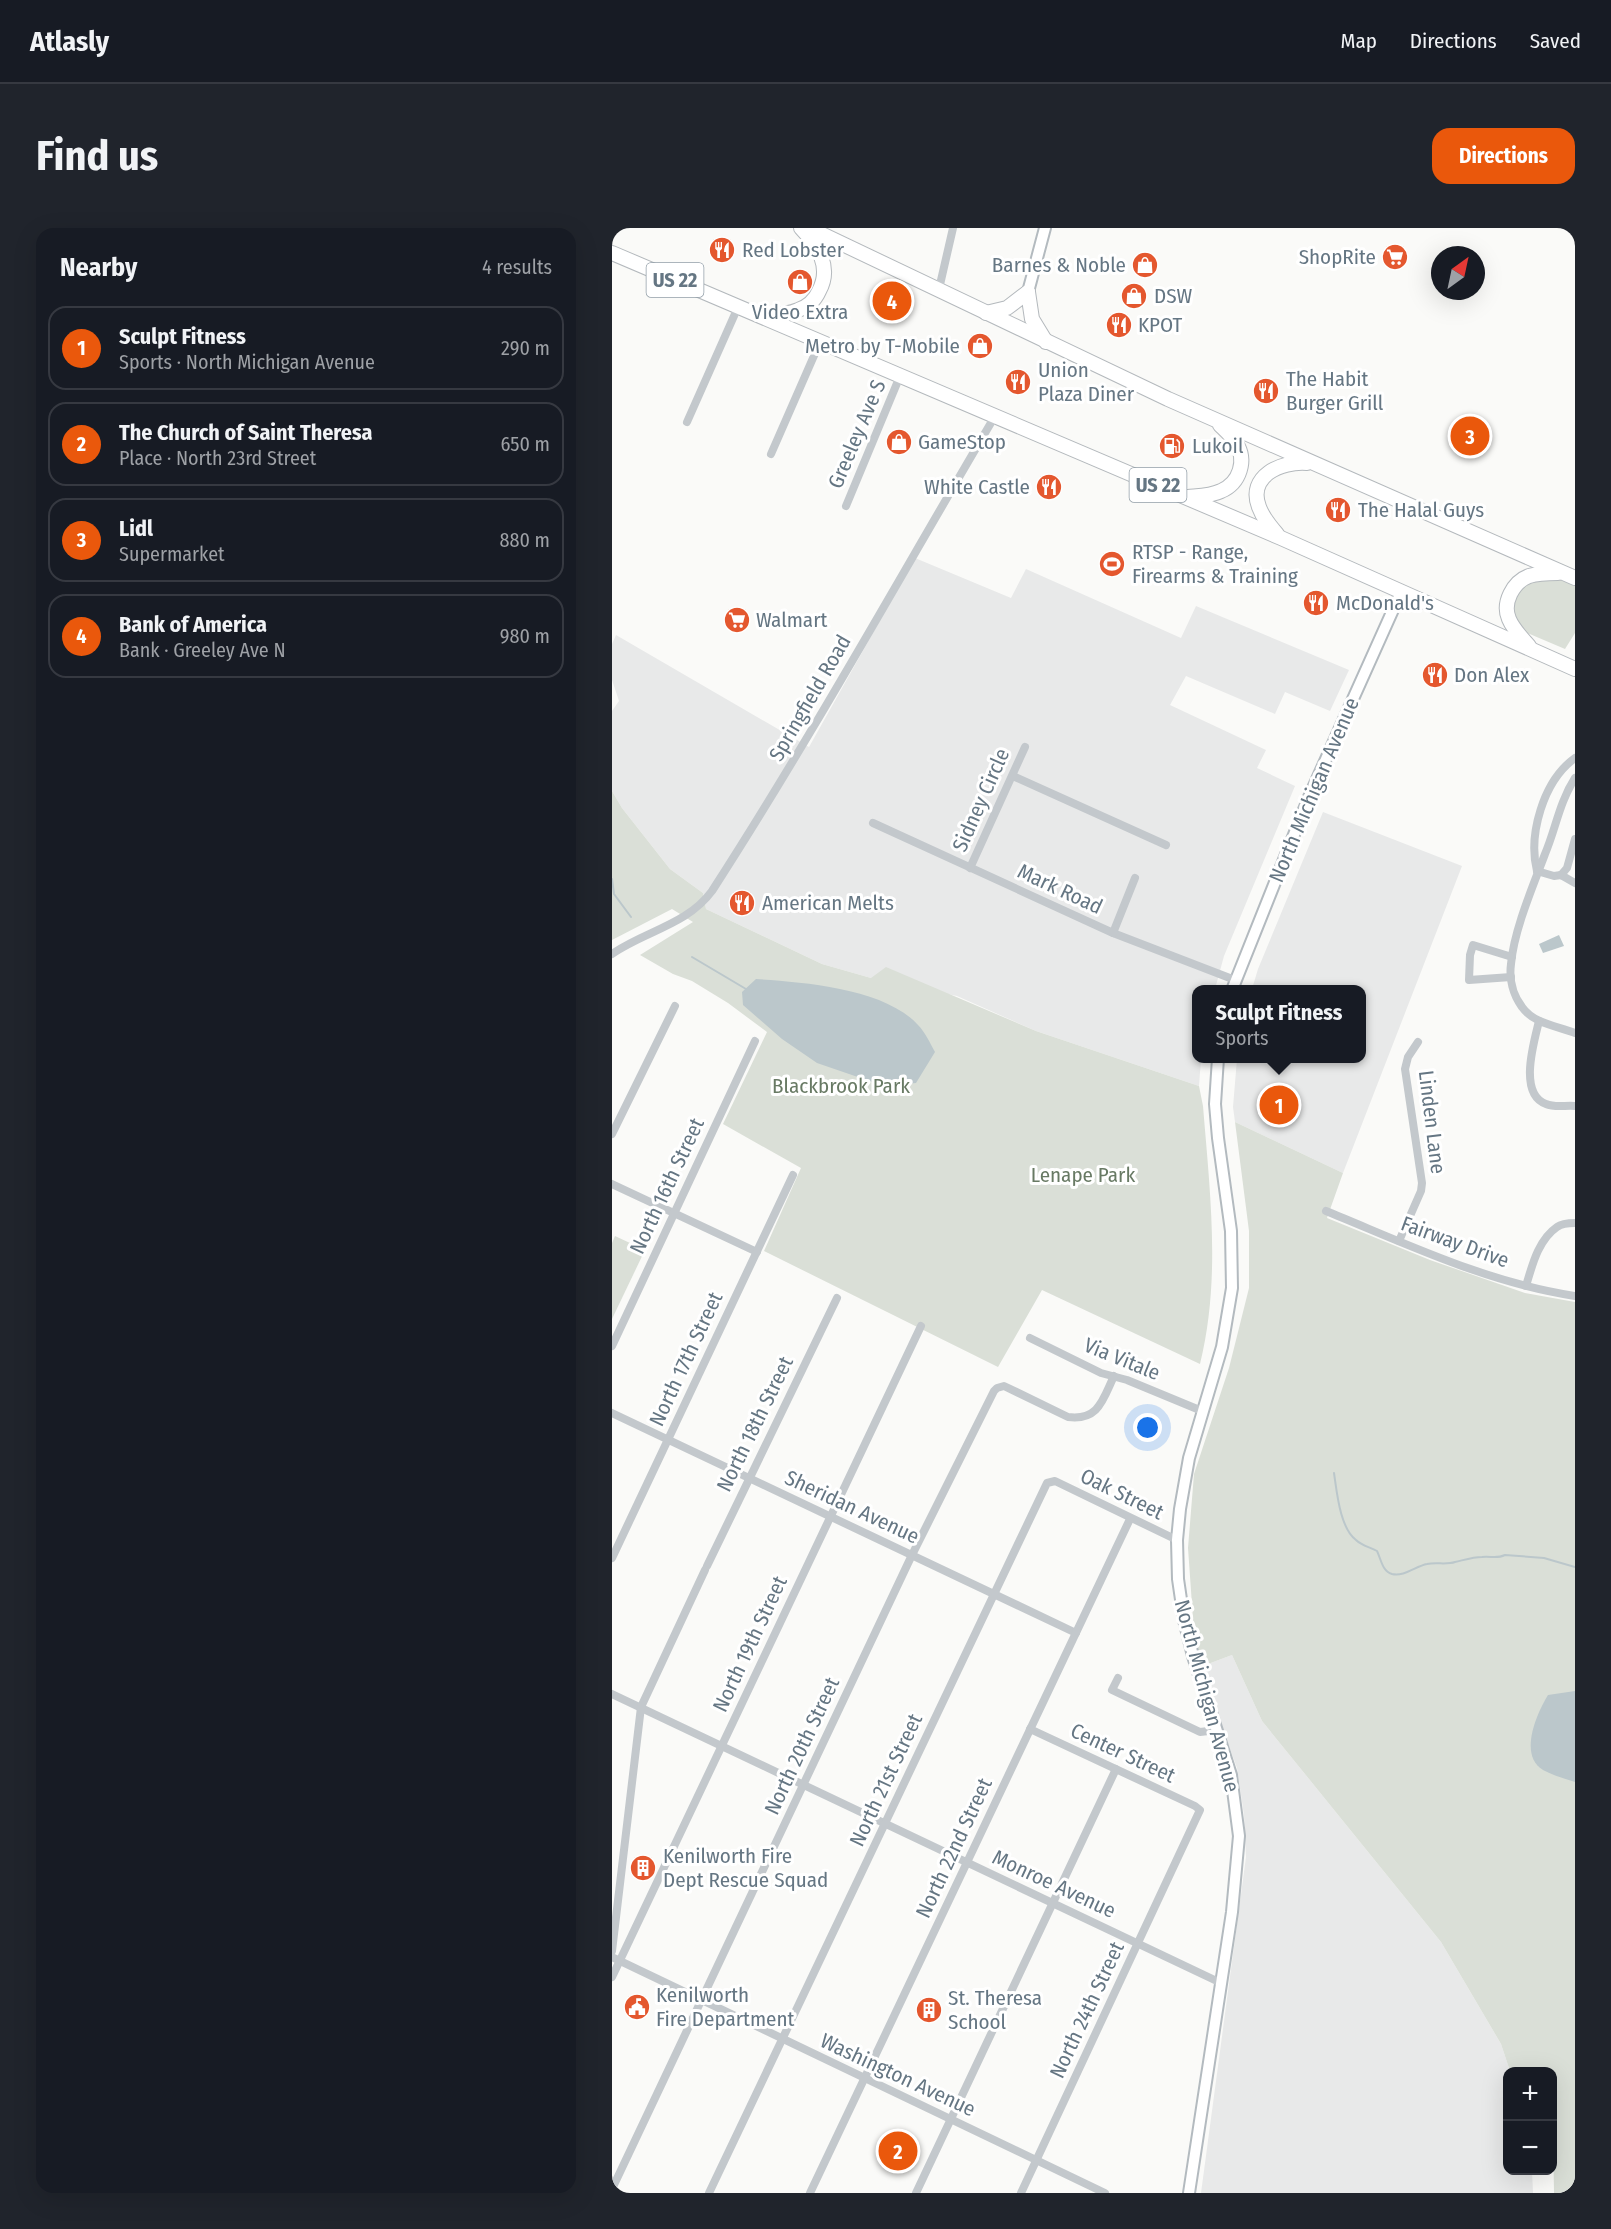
<!DOCTYPE html>
<html lang="en">
<head>
<meta charset="utf-8">
<style>
  body { margin:0; font-family:"Fira Sans Condensed",sans-serif; background:#20242c; color:#f1f3f6 }
  .controls { position:absolute; right:18px; bottom:18px; display:grid; overflow:hidden; border-radius:12px; box-shadow:0 6px 24px #0002 }
  .controls button { width:54px; height:54px; display:grid; place-items:center; padding:0; border:0; border-bottom:2px solid #363941; background:#171b24; color:#f1f3f6; font:30px sans-serif }
  .compass { position:absolute; left:819px; top:18px; width:54px; height:54px; border-radius:50%; background:#171b24; box-shadow:0 6px 24px #0002; rotate:33deg }
  .you { position:absolute; left:536px; top:1200px; width:21px; height:21px; margin:-15px; border:4px solid #fff; border-radius:50%; background:#1a73e8; box-shadow:0 0 0 9px #1a73e833 }
  .badge { display:grid; place-items:center; width:39px; height:39px; border-radius:50%; background:#ea580c; color:#fff; font-size:20px; font-weight:700 }
  .pin { position:absolute; translate:-50% -50%; border:3px solid #fff; box-shadow:0 2px 6px #0006 }
  .popup { position:absolute; left:580px; top:757px; width:174px; height:78px; box-sizing:border-box; display:grid; place-content:center; border-radius:12px; background:#171b24; filter:drop-shadow(0 2px 4px #0005); font-size:20px; white-space:nowrap; color:#9ea1a6 }
  .popup b { font-size:22px; color:#f1f3f6 }
  .popup::after { content:''; position:absolute; left:50%; top:100%; margin-left:-12px; border:12px solid transparent; border-top-color:#171b24 }
  .list { margin:0; padding:0; list-style:none }
  h2 { display:flex; justify-content:space-between; align-items:center; height:78px; margin:0; padding:0 24px; font-size:26px }
  h2 small { font-size:20px; font-weight:400; color:#9ea1a6 }
  .list li { display:grid; grid-template-columns:39px 1fr auto; gap:18px; align-items:center; box-sizing:border-box; height:84px; margin:0 12px 12px; padding:0 12px; border:2px solid #363941; border-radius:18px }
  .list b { display:block; font-size:22px; white-space:nowrap }
  .list p { margin:0; font-size:20px; white-space:nowrap; color:#9ea1a6 }
  .list em { font-size:20px; font-style:normal; color:#9ea1a6 }
  .map { position:relative; flex:none; width:963px; height:1965px; overflow:hidden; border-radius:18px }
  header { display:flex; align-items:center; gap:36px; box-sizing:border-box; height:84px; padding:0 30px; background:#171b24; border-bottom:2px solid #363941 }
  header strong { font-size:28px }
  nav { display:flex; gap:33px; margin-inline-start:auto; font-size:21px }
  .intro { display:flex; align-items:center; justify-content:space-between; box-sizing:border-box; height:144px; padding:0 36px }
  h1 { margin:0; font-size:42px }
  .button { padding:15px 27px; border-radius:18px; background:#ea580c; color:#fff; font-size:21px; font-weight:700 }
  main { display:flex; gap:36px; padding:0 36px }
  aside { flex:1; background:#171b24; border-radius:18px; box-shadow:0 6px 24px #0002 }
  .map>svg:first-child { display:block }
</style>
</head>
<body>
<header>
<strong>Atlasly</strong>
<nav><a>Map</a><a>Directions</a><a>Saved</a></nav>
</header>
<div class="intro"><h1>Find us</h1><a class="button">Directions</a></div>
<main>
<aside>
<h2>Nearby<small>4 results</small></h2>
<ul class="list">
<li><span class="badge">1</span><div><b>Sculpt Fitness</b><p>Sports · North Michigan Avenue</p></div><em>290 m</em></li>
<li><span class="badge">2</span><div><b>The Church of Saint Theresa</b><p>Place · North 23rd Street</p></div><em>650 m</em></li>
<li><span class="badge">3</span><div><b>Lidl</b><p>Supermarket</p></div><em>880 m</em></li>
<li><span class="badge">4</span><div><b>Bank of America</b><p>Bank · Greeley Ave N</p></div><em>980 m</em></li>
</ul>
</aside>
<div class="map">
<svg width="963" height="1965" viewBox="0 0 963 1965">
  <rect width="100%" height="100%" fill="#fafaf8"/>
  <g fill="#e8e9e9">
    <polygon points="303,330 399,370 414,341 569,410 584,378 737,442 718,483 673,464 663,486 574,448 558,477 654,522 645,540 683,558 612,728 603,761 584,762 584,830 589,831 587,858 424,803 345,768 259,750 210,736 94,681 91,665 58,641 10,580 0,563 0,483 7,473 0,452 0,416 4,407 197,519"/>
    <polygon points="711,584 850,638 731,945 623,894 621,879 625,831 750,830 750,762 640,761 646,741"/>
    <polygon points="620,1427 650,1493 829,1714 889,1816 898,1843 896,1844 896,1942 920,1943 921,1965 589,1965 634,1629 632,1587 625,1540 588,1439"/>
  </g>
  <g fill="#dadfd7">
    <polygon points="947,351 963,358 963,405 953,421 913,404 900,384 902,369 917,352"/>
    <path d="M0,563L10,580L58,641L91,665L94,681L210,736L259,750L274,739L424,803L587,858L591,878C598,965 609,1051 588,1136L430,1062L386,1139L152,1023L189,940L111,896L155,804L116,775L80,753L61,746L28,727L81,694L60,681L0,712Z"/>
    <polygon points="623,894 731,945 715,990 818,1032 913,1065 963,1074 963,1965 942,1965 940,1844 898,1843 889,1816 829,1714 650,1493 620,1427 588,1439 581,1391 576,1320 582,1246 617,1140 637,1060 637,1003"/>
    <polygon points="3,1008 33,1022 0,1091 0,1015"/>
  </g>
  <g fill="#bbc7cb">
    <polygon points="947,707 952,718 931,725 927,716"/>
    <path d="M144,751C191,754 273,760 306,797C313,804 318,815 323,824L304,855L272,858L205,835L170,811L131,777L130,764Z"/>
    <path d="M963,1463V1554C953,1551 940,1547 931,1542C906,1527 925,1485 936,1467Z"/>
  </g>
  <g fill="none" stroke-linecap="round" stroke-linejoin="round">
    <g stroke="#bbc7cb" stroke-width="2">
      <polyline points="0,651 2,666 19,689"/>
      <polyline points="80,729 134,761"/>
      <path d="M722,1245C725,1265 728,1300 744,1312C750,1318 758,1319 765,1323C769,1331 770,1343 780,1346C792,1349 804,1338 815,1336C824,1334 835,1337 843,1334C852,1332 861,1329 870,1329C879,1328 885,1331 893,1327L932,1330L963,1339"/>
    </g>
    <g stroke="#b3babf" stroke-width="14">
      <g id="secondary">
        <polyline points="416,64 433,0"/>
        <polyline points="620,762 697,569 789,364"/>
        <polyline points="577,1965 620,1684 627,1608 619,1547 581,1428 572,1392 566,1351 565,1312 568,1281 577,1230 610,1119 620,1060 619,1003 606,910 603,876 606,830"/>
      </g>
    </g>
    <g stroke="#b4b9bd" stroke-width="16">
      <g id="highway">
        <polyline points="197,0 556,171 963,350"/>
        <polyline points="0,25 669,310 963,441"/>
        <polyline points="416,64 420,91 434,114"/>
        <polyline points="374,85 395,80 416,64"/>
        <path d="M149,88C161,87 175,87 186,82C195,79 203,72 207,63C220,39 206,18 189,0"/>
        <path d="M576,269C587,268 599,268 609,263C628,255 635,232 624,215C620,208 613,202 608,197"/>
        <path d="M665,306C658,298 651,290 647,279C635,248 669,233 695,235"/>
        <path d="M917,418C910,410 901,401 897,391C890,375 901,354 917,348C926,345 937,345 946,345"/>
      </g>
    </g>
    <g stroke="#c3c8cc" stroke-width="8">
      <polyline points="327,61 341,0"/>
      <polyline points="75,194 126,79"/>
      <polyline points="159,226 208,114"/>
      <polyline points="234,278 288,148"/>
      <polyline points="401,548 554,617"/>
      <path d="M963,550C947,575 944,600 933,626C921,658 902,702 899,736C897,751 901,767 910,779C922,796 945,798 963,805"/>
      <polyline points="261,595 501,705 623,752"/>
      <polyline points="358,640 413,519"/>
      <path d="M925,643C916,607 931,553 963,530"/>
      <polyline points="925,643 942,648 949,647"/>
      <polyline points="949,647 955,640 963,611"/>
      <polyline points="949,647 963,655"/>
      <polyline points="501,705 523,650"/>
      <path d="M0,726C33,703 75,697 100,663C200,508 289,347 383,188"/>
      <polyline points="899,749 857,752 858,727 861,717 900,729"/>
      <path d="M927,793C922,814 906,866 934,876C943,880 954,877 963,878"/>
      <polyline points="0,906 63,778"/>
      <polyline points="0,956 145,1024"/>
      <path d="M714,983C795,1016 876,1055 963,1068"/>
      <polyline points="787,1013 809,963 810,955 793,841 796,829 806,814"/>
      <path d="M914,1058C920,1038 926,1012 945,999C949,996 957,995 963,995"/>
      <polyline points="418,1110 489,1145 515,1152 590,1183"/>
      <polyline points="0,1118 143,813"/>
      <polyline points="0,1185 464,1405"/>
      <polyline points="0,1330 181,947"/>
      <polyline points="95,1338 225,1070"/>
      <polyline points="506,1450 500,1462 588,1504 605,1502"/>
      <polyline points="0,1466 609,1755"/>
      <polyline points="0,1723 29,1479 93,1342"/>
      <polyline points="0,1729 493,1965"/>
      <polyline points="0,1749 309,1098"/>
      <path d="M0,1961L299,1329L382,1163L385,1160L392,1158L456,1189C487,1193 491,1171 502,1148"/>
      <polyline points="97,1965 435,1255 443,1253 565,1312"/>
      <polyline points="198,1965 518,1291"/>
      <polyline points="304,1965 504,1541"/>
      <polyline points="409,1965 588,1582 583,1578 418,1501"/>
    </g>
    <use href="#secondary" stroke="#fff" stroke-width="10"/>
    <use href="#highway" stroke="#fff" stroke-width="14"/>
  </g>
  <defs>
    <g id="restaurant-disc" transform="scale(1.35)"><circle r="9.5" fill="#e4572e" stroke="#fff"/><path d="M-5-6h1v4h1v-4h1v4h1v-4h1v5L-1.5 .5V6h-2V.5L-5-1ZM5-6V6H3V1.5H1.5Q1.5-4 5-6Z" fill="#fff"/></g>
    <g id="supermarket-disc" transform="scale(1.35)"><circle r="9.5" fill="#e4572e" stroke="#fff"/><path d="M-6-5.5h2.5l.6 2H6L4.5 2H-2.5L-4.4-4H-6ZM-1.5 3.2a1.3 1.3 0 1 0 .1 0ZM3 3.2a1.3 1.3 0 1 0 .1 0Z" fill="#fff"/></g>
    <g id="shop-disc" transform="scale(1.35)"><circle r="9.5" fill="#e4572e" stroke="#fff"/><path d="M-5-2.5h2.3a2.7 3.5 0 0 1 5.4 0H5L5.5 6h-11ZM-1.5-2.5h3a1.5 2.3 0 0 0-3 0Z" fill="#fff"/></g>
    <g id="fuel-disc" transform="scale(1.35)"><circle r="9.5" fill="#e4572e" stroke="#fff"/><path d="M-5.5-6h7V0h2V4h1.3V-2.5L3-4.5l.8-.8L6-3V5H2.5V1h-1V6h-7ZM-4.2-4.7v3.2H.2V-4.7Z" fill="#fff"/></g>
    <g id="stadium-disc" transform="scale(1.35)"><circle r="9.5" fill="#e4572e" stroke="#fff"/><path d="M0-5a6.5 5 0 1 0 0 10a6.5 5 0 1 0 0-10ZM-3.5-1.8h7v3.6h-7Z" fill="#fff"/></g>
    <g id="building-disc" transform="scale(1.35)"><circle r="9.5" fill="#e4572e" stroke="#fff"/><path d="M-4-6H4V6H1V3H-1V6H-4ZM-2.5-4.3h1.7v1.8h-1.7ZM.8-4.3h1.7v1.8H.8ZM-2.5-1h1.7V.8h-1.7ZM.8-1h1.7V.8H.8Z" fill="#fff"/></g>
    <g id="civic-disc" transform="scale(1.35)"><circle r="9.5" fill="#e4572e" stroke="#fff"/><path d="M-.6-6.5H3V-4.5H.6V-3L4-1V1h2V6H-6V1h2V-1L-.6-3ZM-1.2 2.5V6h2.4V2.5Z" fill="#fff"/></g>
  </defs>
  <g fill-rule="evenodd">
    <use href="#restaurant-disc" x="110" y="22"/>
    <use href="#supermarket-disc" x="783" y="29"/>
    <use href="#shop-disc" x="533" y="37"/>
    <use href="#shop-disc" x="188" y="54"/>
    <use href="#shop-disc" x="522" y="68"/>
    <use href="#restaurant-disc" x="507" y="97"/>
    <use href="#shop-disc" x="368" y="118"/>
    <use href="#restaurant-disc" x="406" y="154"/>
    <use href="#restaurant-disc" x="654" y="163"/>
    <use href="#shop-disc" x="287" y="214"/>
    <use href="#fuel-disc" x="560" y="218"/>
    <use href="#restaurant-disc" x="437" y="259"/>
    <use href="#restaurant-disc" x="726" y="282"/>
    <use href="#stadium-disc" x="500" y="336"/>
    <use href="#restaurant-disc" x="704" y="375"/>
    <use href="#supermarket-disc" x="125" y="392"/>
    <use href="#restaurant-disc" x="823" y="447"/>
    <use href="#restaurant-disc" x="130" y="675"/>
    <use href="#building-disc" x="31" y="1640"/>
    <use href="#civic-disc" x="25" y="1779"/>
    <use href="#building-disc" x="317" y="1782"/>
  </g>
  <g text-anchor="middle" stroke-width="6" stroke-linejoin="round" paint-order="stroke">
    <g fill="#fff" stroke="#939fa8" stroke-width="1.5">
      <rect x="34.5" y="35" width="57" height="34" rx="4.5"/>
      <rect x="517.5" y="240" width="57" height="34" rx="4.5"/>
    </g>
    <g font-size="20" font-weight="bold" fill="#657683">
      <text x="63" y="59">US 22</text>
      <text x="546" y="264">US 22</text>
    </g>
    <g font-size="21" fill="#657683" stroke="#fff" text-anchor="start">
      <text x="130" y="29">Red Lobster</text>
      <text x="764" y="36" text-anchor="end">ShopRite</text>
      <text x="514" y="44" text-anchor="end">Barnes &amp; Noble</text>
      <text x="542" y="75">DSW</text>
      <text x="188" y="91" text-anchor="middle">Video Extra</text>
      <text x="526" y="104">KPOT</text>
      <text x="348" y="125" text-anchor="end">Metro by T-Mobile</text>
      <text x="426" y="149">Union<tspan x="426" dy="24">Plaza Diner</tspan></text>
      <text x="674" y="158">The Habit<tspan x="674" dy="24">Burger Grill</tspan></text>
      <text x="306" y="221">GameStop</text>
      <text x="580" y="225">Lukoil</text>
      <text x="418" y="266" text-anchor="end">White Castle</text>
      <text x="746" y="289">The Halal Guys</text>
      <text x="520" y="331">RTSP - Range,<tspan x="520" dy="24">Firearms &amp; Training</tspan></text>
      <text x="724" y="382">McDonald's</text>
      <text x="144" y="399">Walmart</text>
      <text x="842" y="454">Don Alex</text>
      <text x="150" y="682">American Melts</text>
      <text x="51" y="1635">Kenilworth Fire<tspan x="51" dy="24">Dept Rescue Squad</tspan></text>
      <text x="44" y="1774">Kenilworth<tspan x="44" dy="24">Fire Department</tspan></text>
      <text x="336" y="1777">St. Theresa<tspan x="336" dy="24">School</tspan></text>
    </g>
    <g font-size="21" fill="#657683" stroke="#fff">
      <text transform="translate(245 206) rotate(-67)" y="7">Greeley Ave S</text>
      <text transform="translate(198 470) rotate(-60)" y="7">Springfield Road</text>
      <text transform="translate(702 562) rotate(-67)" y="7">North Michigan Avenue</text>
      <text transform="translate(369 572) rotate(-66)" y="7">Sidney Circle</text>
      <text transform="translate(448 661) rotate(25)" y="7">Mark Road</text>
      <text transform="translate(820 894) rotate(83)" y="7">Linden Lane</text>
      <text transform="translate(55 958) rotate(-65)" y="7">North 16th Street</text>
      <text transform="translate(843 1014) rotate(20)" y="7">Fairway Drive</text>
      <text transform="translate(74 1131) rotate(-65)" y="7">North 17th Street</text>
      <text transform="translate(510 1131) rotate(22)" y="7">Via Vitale</text>
      <text transform="translate(143 1196) rotate(-64)" y="7">North 18th Street</text>
      <text transform="translate(510 1266) rotate(26)" y="7">Oak Street</text>
      <text transform="translate(240 1279) rotate(25)" y="7">Sheridan Avenue</text>
      <text transform="translate(138 1416) rotate(-65)" y="7">North 19th Street</text>
      <text transform="translate(595 1468) rotate(75)" y="7">North Michigan Avenue</text>
      <text transform="translate(190 1518) rotate(-65)" y="7">North 20th Street</text>
      <text transform="translate(511 1525) rotate(25)" y="7">Center Street</text>
      <text transform="translate(274 1552) rotate(-65)" y="7">North 21st Street</text>
      <text transform="translate(342 1620) rotate(-65)" y="7">North 22nd Street</text>
      <text transform="translate(442 1656) rotate(25)" y="7">Monroe Avenue</text>
      <text transform="translate(475 1782) rotate(-65)" y="7">North 24th Street</text>
      <text transform="translate(286 1847) rotate(25)" y="7">Washington Avenue</text>
    </g>
    <g font-size="21" fill="#687a64" stroke="#fff">
      <text x="229" y="865">Blackbrook Park</text>
      <text x="471" y="954">Lenape Park</text>
    </g>
  </g>
</svg>
<div class="controls">
<button>+</button>
<button>−</button>
</div>
<svg class="compass" viewBox="-18 -18 36 36"><path d="M0-13l5 13h-10z" fill="#e53935"/><path d="M0 13l5-13h-10z" fill="#9ea1a6"/></svg>
<div class="you"></div>
<div class="pin badge" style="left:667px;top:877px">1</div>
<div class="popup"><b>Sculpt Fitness</b>Sports</div>
<div class="pin badge" style="left:286px;top:1923px">2</div>
<div class="pin badge" style="left:858px;top:208px">3</div>
<div class="pin badge" style="left:280px;top:73px">4</div>
</div>
</main>
</body>
</html>
